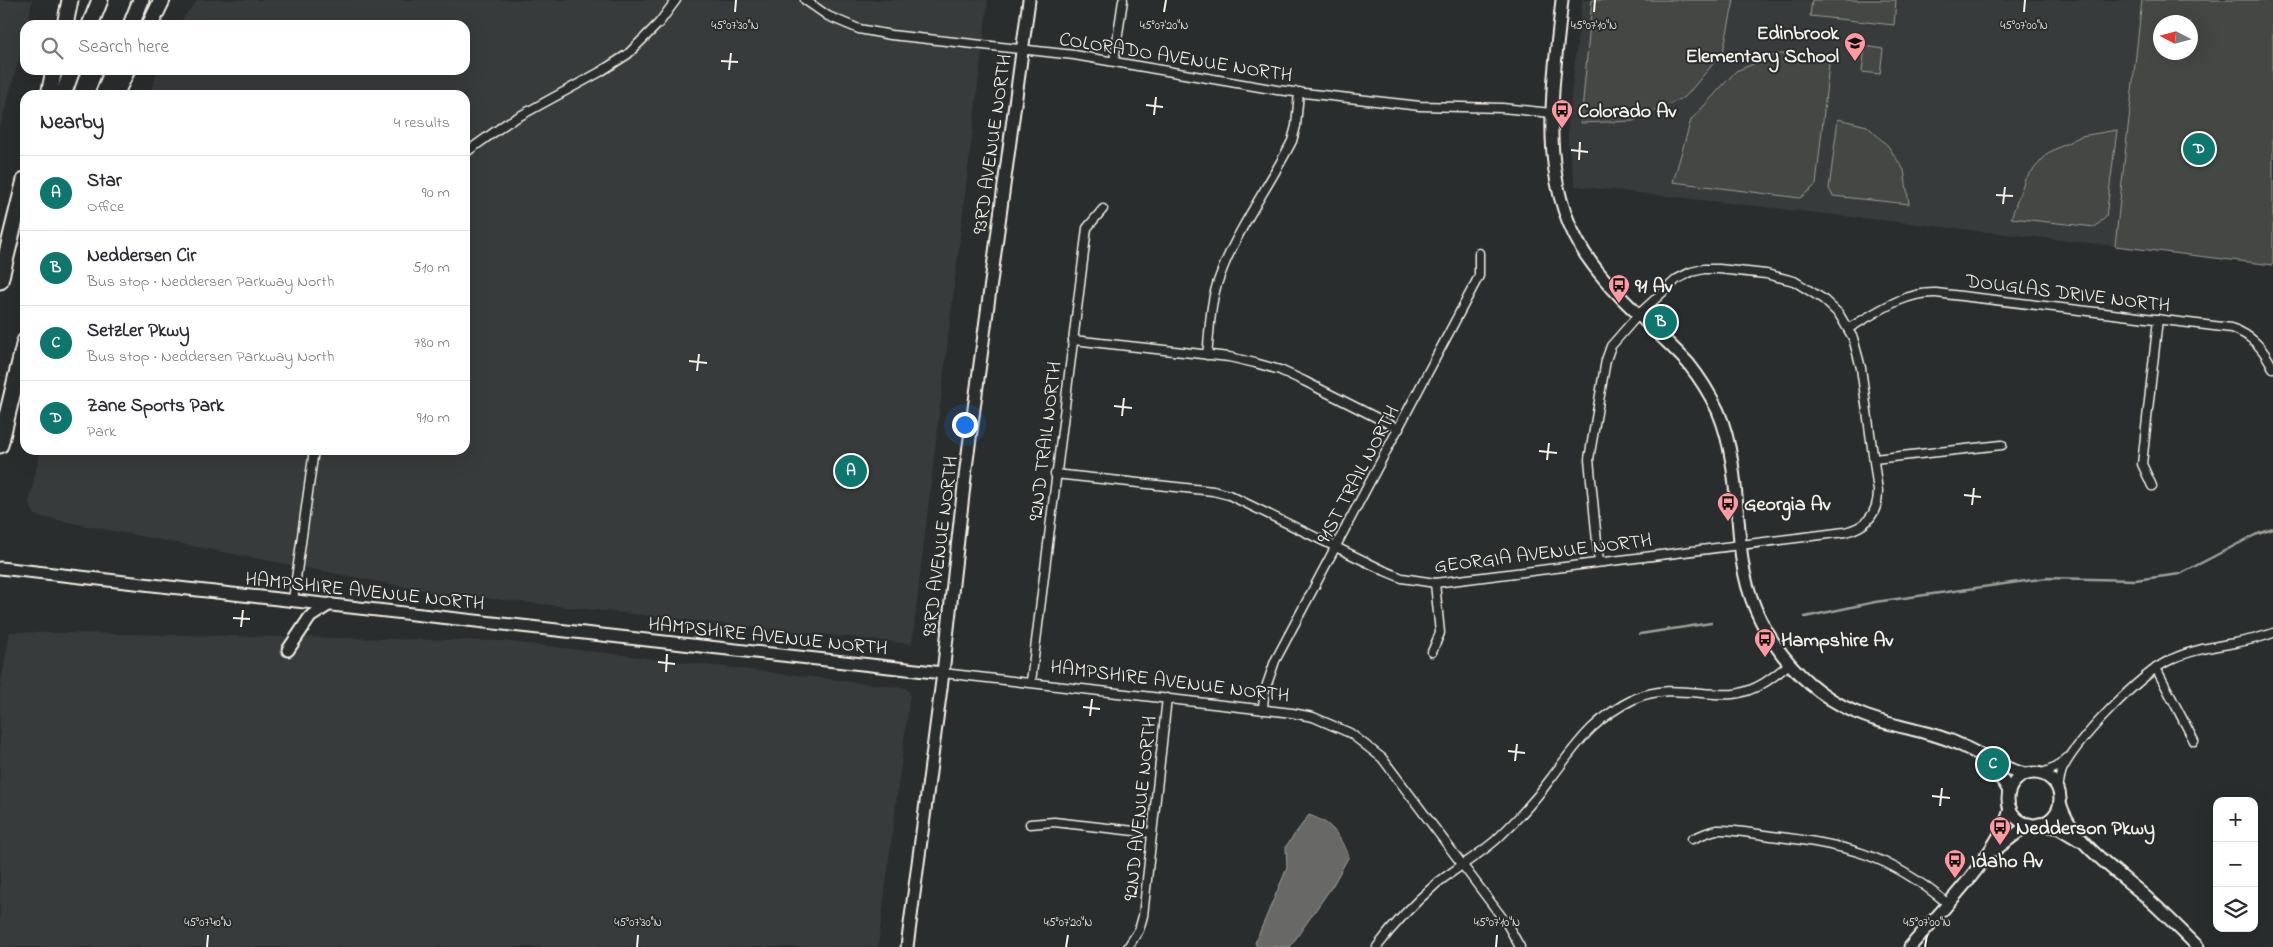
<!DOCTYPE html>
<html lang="en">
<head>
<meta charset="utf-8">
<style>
  body { margin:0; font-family:"Indie Flower",sans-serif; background:#f7f7f7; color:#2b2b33 }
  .controls { position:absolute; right:15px; bottom:15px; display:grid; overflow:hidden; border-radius:10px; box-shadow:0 5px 20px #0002 }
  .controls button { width:45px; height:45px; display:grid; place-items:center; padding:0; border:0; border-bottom:1px solid #e1e1e2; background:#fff; color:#2b2b33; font:25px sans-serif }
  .compass { position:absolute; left:2153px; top:15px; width:45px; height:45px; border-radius:50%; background:#fff; box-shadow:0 5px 20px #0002; rotate:276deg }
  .you { position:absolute; left:964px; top:424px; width:18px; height:18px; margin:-12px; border:4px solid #fff; border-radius:50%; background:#1a73e8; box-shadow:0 0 0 8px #1a73e833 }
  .badge { display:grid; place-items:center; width:32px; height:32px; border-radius:50%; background:#0f766e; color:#fff; font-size:16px; font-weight:700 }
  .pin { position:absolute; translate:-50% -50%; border:2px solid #fff; box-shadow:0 1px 5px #0006 }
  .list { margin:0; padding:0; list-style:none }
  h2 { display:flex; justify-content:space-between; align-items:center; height:65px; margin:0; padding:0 20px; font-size:21px }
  h2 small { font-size:16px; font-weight:400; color:#7c7c81 }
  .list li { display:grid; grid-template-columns:32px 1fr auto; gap:15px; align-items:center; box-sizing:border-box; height:75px; padding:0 20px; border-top:1px solid #e1e1e2 }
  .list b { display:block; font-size:19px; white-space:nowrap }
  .list p { margin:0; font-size:16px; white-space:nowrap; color:#7c7c81 }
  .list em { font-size:16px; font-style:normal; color:#7c7c81 }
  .icon { flex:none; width:28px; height:28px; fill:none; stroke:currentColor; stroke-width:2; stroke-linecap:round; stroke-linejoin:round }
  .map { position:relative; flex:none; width:2273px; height:947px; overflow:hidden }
  .search { position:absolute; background:#fff; box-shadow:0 5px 20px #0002; left:20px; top:20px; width:450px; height:55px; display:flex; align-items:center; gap:12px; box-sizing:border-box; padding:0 18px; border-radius:15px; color:#7c7c81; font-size:19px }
  .panel { position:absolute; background:#fff; box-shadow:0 5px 20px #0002; left:20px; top:90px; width:450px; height:365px; border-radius:15px }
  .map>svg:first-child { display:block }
</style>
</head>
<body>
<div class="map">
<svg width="2273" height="947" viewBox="0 0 2273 947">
  <rect width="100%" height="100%" fill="#2a2d2e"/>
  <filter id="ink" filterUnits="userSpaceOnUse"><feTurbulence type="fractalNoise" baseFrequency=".02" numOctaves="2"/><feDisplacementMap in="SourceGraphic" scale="10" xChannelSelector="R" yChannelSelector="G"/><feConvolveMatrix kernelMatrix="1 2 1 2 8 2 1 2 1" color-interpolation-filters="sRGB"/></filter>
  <g filter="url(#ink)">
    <g fill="#373a3a">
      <polygon points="0,0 32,0 28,25 25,25 25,38 0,127"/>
      <polygon points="197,0 988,0 912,644 437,593 36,516 29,504 40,450 465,450 465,95 149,95 158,70 465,70 465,25 178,25"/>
      <polygon points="1582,0 2142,0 2115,246 1575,186 1568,144 1568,123"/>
      <polygon points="10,632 503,641 906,688 910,694 878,947 0,947 0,689"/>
    </g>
    <g fill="#444645" stroke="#9c9c96" fill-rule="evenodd">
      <polygon points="1592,0 1734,0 1723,52 1685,97 1633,121 1581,123"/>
      <polygon points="1812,0 1896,0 1894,25 1810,16"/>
      <path d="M2142,0H2273V265L2115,246ZM2190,22V52H2160V22Z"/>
      <polygon points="1865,46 1883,49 1880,74 1862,72"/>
      <polygon points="1778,54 1830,55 1816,185 1800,198 1673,182 1691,120 1736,71"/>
      <polygon points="1838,119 1867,126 1888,146 1904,170 1909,204 1833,196 1829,189"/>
      <polygon points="2117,130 2106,217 2095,227 2011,218 2025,179 2048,153 2081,136"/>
    </g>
    <path fill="#676866" stroke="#9f9f9a" d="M1309,815C1334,824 1337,833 1349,856L1333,885L1290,947H1257L1255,943L1287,868L1286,846Z"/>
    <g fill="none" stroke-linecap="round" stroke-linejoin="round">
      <g stroke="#9f9f9a" stroke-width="2.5">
        <polyline points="1805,617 1875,602 2047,578 2135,580 2180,574 2255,535 2273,529"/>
        <polyline points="1640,634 1711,623"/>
      </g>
      <g stroke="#f4f1e8" stroke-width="11">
        <g id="street">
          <polyline points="805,0 828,16 859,29 891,35 1074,55 1277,90 1420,106 1502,108 1551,113"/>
          <polyline points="1114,61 1123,0"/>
          <polyline points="465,153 507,123 600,72 628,54 659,23 676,0"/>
          <path d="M1849,328C1876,313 1903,292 1936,293L2231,328C2252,335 2263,348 2273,368"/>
          <polyline points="1073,340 1229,357 1255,363 1280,370 1304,381 1399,429"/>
          <path d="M1207,355C1210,329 1210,300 1220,276C1236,231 1270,185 1292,141L1296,126L1299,92"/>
          <polyline points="1874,459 2002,445"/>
          <path d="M1055,474L1213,491L1229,495L1385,571L1402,578L1435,583L1845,532C1867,527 1878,513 1878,491L1861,368L1853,338L1839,314L1823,299L1794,281L1766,274L1719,269H1704L1691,272L1677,279L1639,314L1611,346L1606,360L1589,459L1599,562"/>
          <polyline points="2152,486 2142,464 2158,319"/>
          <polyline points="293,600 314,450"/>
          <polyline points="1432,652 1440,633 1435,583"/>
          <polyline points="2156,668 2194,741"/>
          <polyline points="943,673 1292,713 1313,717 1350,733 1382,758 1507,924 1520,947"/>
          <polyline points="1031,682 1087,228 1103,209"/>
          <polyline points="1263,710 1264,693 1275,661 1479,276 1479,253"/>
          <polyline points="2040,774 2057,767 2067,758"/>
          <path d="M2058,789C2059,783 2060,776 2062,770C2077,740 2140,674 2170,660C2202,644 2240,646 2273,633"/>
          <polyline points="1030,824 1054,822 1152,833"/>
          <path d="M1692,839C1700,836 1709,831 1717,830C1734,829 1754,834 1771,836C1845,844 1888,854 1947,903"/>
          <polyline points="1128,947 1139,930 1143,916 1167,698"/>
          <path d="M1377,947C1394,924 1414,903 1436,884C1456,868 1478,856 1497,839C1517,820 1536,799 1552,777C1580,740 1593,719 1636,698C1668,684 1701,696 1733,694C1755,692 1774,677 1789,664"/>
        </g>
      </g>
      <g stroke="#f4f1e8" stroke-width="15">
        <g id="secondary">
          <path d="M1562,0C1553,89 1534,188 1593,265C1620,301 1657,330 1688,363C1700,378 1710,394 1718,411C1737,455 1736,513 1742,560C1752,629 1799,692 1865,716C1892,726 1922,730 1949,740C1975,750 1997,767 2025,774"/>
          <polyline points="0,568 943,673"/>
          <polyline points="288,650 310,617 330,604"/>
          <polyline points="1984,763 2003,781 2009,791"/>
          <circle cx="2034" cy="799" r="26"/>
          <path d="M2060,802C2069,840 2118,872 2146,897C2164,913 2181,930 2198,947"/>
          <polyline points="2039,824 2059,828 2079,840"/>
          <polyline points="1995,850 2029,824"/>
          <polyline points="907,947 943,673 966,468 1029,0"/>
          <path d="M1910,947C1939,913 2002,850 2010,808"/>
        </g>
      </g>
      <g stroke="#f4f1e8" stroke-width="19">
        <g id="highway">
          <polyline points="65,25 70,0"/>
          <polyline points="90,25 100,0"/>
          <polyline points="131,25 141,0"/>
          <polyline points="150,25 162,0"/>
          <polyline points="49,95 54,70"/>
          <polyline points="63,95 72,70"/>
          <polyline points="103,95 113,70"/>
          <polyline points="115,95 127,70"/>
          <polyline points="0,281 25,180"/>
          <polyline points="0,445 25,341"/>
        </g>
      </g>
      <use href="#street" stroke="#2a2d2e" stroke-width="8"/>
      <use href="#secondary" stroke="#2a2d2e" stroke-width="11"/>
      <use href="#highway" stroke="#2a2d2e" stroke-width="15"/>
    </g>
  </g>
  <path fill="none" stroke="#f4f1e8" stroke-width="2" d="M735,12L736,0M1164,12L1166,0M1594,12L1595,0M2024,12L2025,0M721,61L738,62M729,70L731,53M1146,105L1163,107M1154,115L1156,97M1571,150L1588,152M1579,160L1580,142M1996,195L2013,196M2003,204L2005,187M689,361L707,363M697,371L699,354M1114,406L1132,408M1122,416L1124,398M1539,451L1557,453M1547,460L1549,443M1964,495L1981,497M1972,505L1974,488M233,618L250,619M241,627L243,610M658,662L675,664M666,672L667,654M1083,707L1100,709M1090,716L1092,699M1508,751L1525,753M1515,761L1517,744M1932,796L1950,798M1940,806L1942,788M207,947L208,935M637,947L638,935M1066,947L1068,935M1496,947L1497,935M1925,947L1927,935"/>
  <defs>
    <g id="school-pin" transform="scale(1.125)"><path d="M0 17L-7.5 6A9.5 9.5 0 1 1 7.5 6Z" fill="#ff9aa2" stroke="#2a2d2e"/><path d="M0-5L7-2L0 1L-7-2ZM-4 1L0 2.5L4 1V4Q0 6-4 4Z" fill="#111"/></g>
    <g id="bus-pin" transform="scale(1.125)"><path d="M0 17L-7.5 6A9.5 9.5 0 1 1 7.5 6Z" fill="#ff9aa2" stroke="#2a2d2e"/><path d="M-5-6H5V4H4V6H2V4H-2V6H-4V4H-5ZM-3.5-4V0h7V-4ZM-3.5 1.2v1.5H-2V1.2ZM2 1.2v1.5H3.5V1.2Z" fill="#111"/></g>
  </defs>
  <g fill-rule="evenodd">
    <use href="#school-pin" x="1855" y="43"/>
    <use href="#bus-pin" x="1562" y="110"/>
    <use href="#bus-pin" x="1619" y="285"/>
    <use href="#bus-pin" x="1728" y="503"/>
    <use href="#bus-pin" x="1765" y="639"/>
    <use href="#bus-pin" x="2000" y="827"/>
    <use href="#bus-pin" x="1955" y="860"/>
  </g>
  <g text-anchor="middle" stroke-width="4" stroke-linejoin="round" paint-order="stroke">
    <g font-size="20" font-weight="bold" fill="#f4f1e8" stroke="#2a2d2e" text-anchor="start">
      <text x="1839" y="39" text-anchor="end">Edinbrook<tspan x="1839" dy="23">Elementary School</tspan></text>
      <text x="1578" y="117">Colorado Av</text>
      <text x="1635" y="292">91 Av</text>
      <text x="1744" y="510">Georgia Av</text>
      <text x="1781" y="646">Hampshire Av</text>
      <text x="2016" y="834">Nedderson Pkwy</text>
      <text x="1971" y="867">Idaho Av</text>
    </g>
    <g font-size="20" fill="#f4f1e8" stroke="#2a2d2e">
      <text transform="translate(1176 56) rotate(9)" y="7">COLORADO AVENUE NORTH</text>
      <text transform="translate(991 144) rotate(-82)" y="7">93RD AVENUE NORTH</text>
      <text transform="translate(2068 292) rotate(7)" y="7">DOUGLAS DRIVE NORTH</text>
      <text transform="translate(1044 441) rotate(-83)" y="7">92ND TRAIL NORTH</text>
      <text transform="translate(1357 474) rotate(-62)" y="7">91ST TRAIL NORTH</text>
      <text transform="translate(939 546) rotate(-83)" y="7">93RD AVENUE NORTH</text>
      <text transform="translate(1543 552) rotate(-7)" y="7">GEORGIA AVENUE NORTH</text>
      <text transform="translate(365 590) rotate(6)" y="7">HAMPSHIRE AVENUE NORTH</text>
      <text transform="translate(768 635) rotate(6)" y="7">HAMPSHIRE AVENUE NORTH</text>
      <text transform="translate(1170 680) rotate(7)" y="7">HAMPSHIRE AVENUE NORTH</text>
      <text transform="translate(1139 808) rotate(-84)" y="7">92ND AVENUE NORTH</text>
    </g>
  </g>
  <g font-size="12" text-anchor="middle" fill="#f4f1e8" stroke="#2a2d2e" stroke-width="4" stroke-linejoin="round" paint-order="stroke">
    <text x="735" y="29">45°07'30"N</text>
    <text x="1164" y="29">45°07'20"N</text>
    <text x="1594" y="29">45°07'10"N</text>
    <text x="2024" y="29">45°07'00"N</text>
    <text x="208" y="926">45°07'40"N</text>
    <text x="638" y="926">45°07'30"N</text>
    <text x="1068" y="926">45°07'20"N</text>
    <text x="1497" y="926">45°07'10"N</text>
    <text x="1927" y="926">45°07'00"N</text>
  </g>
</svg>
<div class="controls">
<button>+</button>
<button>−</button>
<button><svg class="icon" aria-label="layers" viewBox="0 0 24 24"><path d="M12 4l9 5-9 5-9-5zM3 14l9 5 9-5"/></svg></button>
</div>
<svg class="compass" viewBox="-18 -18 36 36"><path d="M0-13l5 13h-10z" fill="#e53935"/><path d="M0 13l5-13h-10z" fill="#7c7c81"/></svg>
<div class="you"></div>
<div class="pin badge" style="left:851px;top:471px">A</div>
<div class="pin badge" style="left:1661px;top:322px">B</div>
<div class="pin badge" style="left:1993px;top:764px">C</div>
<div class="pin badge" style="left:2199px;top:149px">D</div>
<div class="search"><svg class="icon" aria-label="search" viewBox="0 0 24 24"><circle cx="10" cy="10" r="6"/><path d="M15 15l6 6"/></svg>Search here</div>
<section class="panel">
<h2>Nearby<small>4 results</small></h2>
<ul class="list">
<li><span class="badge">A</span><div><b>Star</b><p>Office</p></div><em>90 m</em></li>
<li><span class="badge">B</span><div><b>Neddersen Cir</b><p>Bus stop · Neddersen Parkway North</p></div><em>510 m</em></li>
<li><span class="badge">C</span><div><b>SetzLer Pkwy</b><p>Bus stop · Neddersen Parkway North</p></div><em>780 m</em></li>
<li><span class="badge">D</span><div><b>Zane Sports Park</b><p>Park</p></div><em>910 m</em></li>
</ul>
</section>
</div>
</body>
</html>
